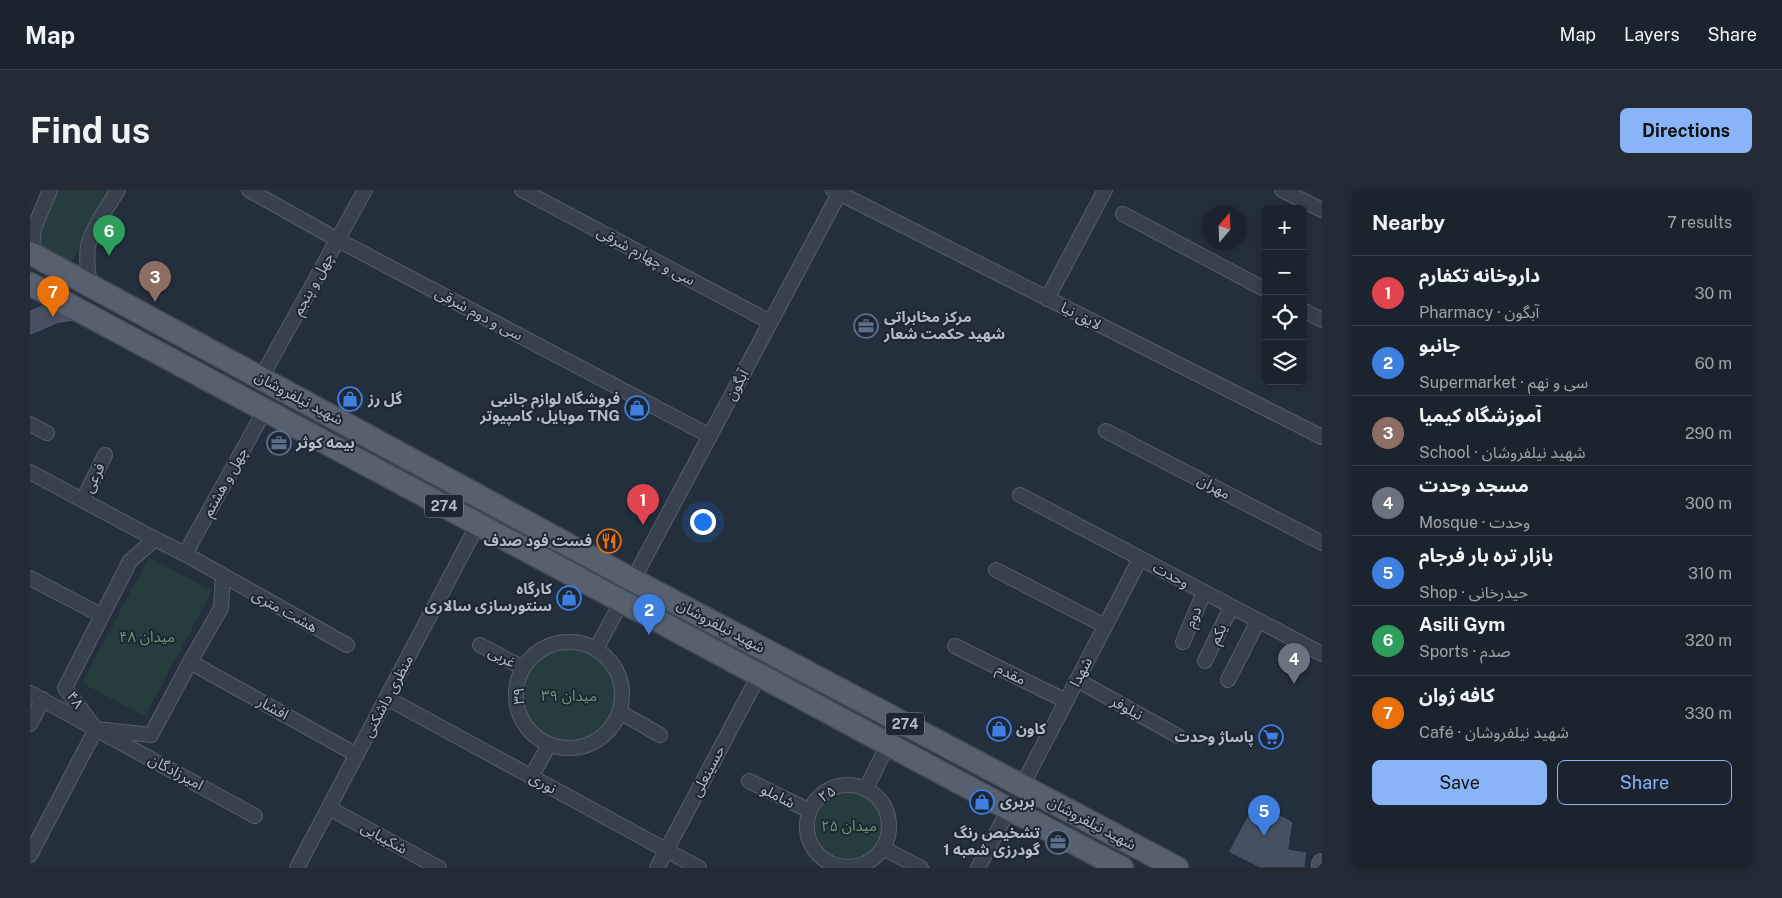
<!DOCTYPE html>
<html lang="en">
<head>
<meta charset="utf-8">
<style>
  body { margin:0; font-family:"Public Sans","Noto Sans Arabic",sans-serif; background:#242b36; color:#f1f3f6 }
  .controls { position:absolute; right:15px; top:15px; display:grid; overflow:hidden; border-radius:8px; box-shadow:0 2px 12px #0003 }
  .controls button { width:45px; height:45px; display:grid; place-items:center; padding:0; border:0; border-bottom:1px solid #39404a; background:#1b232e; color:#f1f3f6; font:25px sans-serif }
  .compass { position:absolute; left:1172px; top:15px; width:45px; height:45px; border-radius:50%; background:#1b232e; box-shadow:0 2px 12px #0003; rotate:19deg }
  .you { position:absolute; left:672px; top:331px; width:18px; height:18px; margin:-12px; border:4px solid #fff; border-radius:50%; background:#1a73e8; box-shadow:0 0 0 8px #1a73e833 }
  .badge { display:grid; place-items:center; width:32px; height:32px; border-radius:50%; background:#8ab4f8; color:#fff; font-size:16px; font-weight:700 }
  .pin { position:absolute; translate:-50% -41px; filter:drop-shadow(0 1px 2px #0008) }
  .pin::after { content:''; position:absolute; top:26px; width:18px; height:15px; background:inherit; clip-path:polygon(0 0,100% 0,50% 100%) }
  .list { margin:0; padding:0; list-style:none }
  h2 { display:flex; justify-content:space-between; align-items:center; height:65px; margin:0; padding:0 20px; font-size:21px }
  h2 small { font-size:16px; font-weight:400; color:#a0a4aa }
  .list li { display:grid; grid-template-columns:32px 1fr auto; gap:15px; align-items:center; box-sizing:border-box; height:70px; padding:0 20px; border-top:1px solid #39404a }
  .list b { display:block; font-size:19px; white-space:nowrap }
  .list p { margin:0; font-size:16px; white-space:nowrap; color:#a0a4aa }
  .list em { font-size:16px; font-style:normal; color:#a0a4aa }
  .actions { display:flex; gap:10px; padding:15px 20px }
  .actions a { flex:1; padding:11px 0; border:1px solid #8ab4f8; border-radius:8px; text-align:center; font-size:18px; color:#8ab4f8 }
  .actions .main { background:#8ab4f8; color:#111 }
  .icon { flex:none; width:28px; height:28px; fill:none; stroke:currentColor; stroke-width:2; stroke-linecap:round; stroke-linejoin:round }
  .map { position:relative; flex:none; width:1292px; height:678px; overflow:hidden; border-radius:8px }
  header { display:flex; align-items:center; gap:30px; box-sizing:border-box; height:70px; padding:0 25px; background:#1b232e; border-bottom:1px solid #39404a }
  header strong { font-size:24px }
  nav { display:flex; gap:28px; margin-inline-start:auto; font-size:18px }
  .intro { display:flex; align-items:center; justify-content:space-between; box-sizing:border-box; height:120px; padding:0 30px }
  h1 { margin:0; font-size:35px }
  .button { padding:12px 22px; border-radius:8px; background:#8ab4f8; color:#111; font-size:18px; font-weight:700 }
  main { display:flex; gap:30px; padding:0 30px }
  aside { flex:1; background:#1b232e; border-radius:8px; box-shadow:0 2px 12px #0003 }
  .map>svg:first-child { display:block }
</style>
</head>
<body>
<header>
<strong>Map</strong>
<nav><a>Map</a><a>Layers</a><a>Share</a></nav>
</header>
<div class="intro"><h1>Find us</h1><a class="button">Directions</a></div>
<main>
<div class="map">
<svg width="1292" height="678" viewBox="0 0 1292 678">
  <rect width="100%" height="100%" fill="#242f3e"/>
  <g fill="#263c3f">
    <polygon points="26,0 80,0 40,75 25,70 4,51"/>
    <polygon points="119,367 182,401 115,526 52,493"/>
    <polygon points="518,457 566,459 592,504 571,547 540,558 507,545 490,524 493,478"/>
    <circle cx="819" cy="636" r="33"/>
  </g>
  <polygon fill="#455162" stroke="#1f2835" points="1227,608 1245,617 1243,621 1263,632 1259,659 1277,662 1275,678 1230,678 1198,662"/>
  <g fill="none" stroke-linecap="round" stroke-linejoin="round">
    <g stroke="#565f6c" stroke-width="16">
      <g id="minor">
        <polyline points="219,0 308,50 680,246"/>
        <polyline points="492,0 740,132"/>
        <polyline points="803,0 1292,247"/>
        <polyline points="1252,0 1292,20"/>
        <polyline points="1093,24 1236,100"/>
        <polyline points="2,64 3,44 5,36 20,0"/>
        <path d="M60,95C58,82 56,69 58,56C63,36 78,17 88,0"/>
        <polyline points="1017,109 1075,0"/>
        <polyline points="1273,120 1292,130"/>
        <polyline points="231,188 335,0"/>
        <polyline points="0,234 17,243"/>
        <polyline points="1076,241 1292,353"/>
        <polyline points="0,282 125,349"/>
        <polyline points="990,305 1292,464"/>
        <polyline points="53,310 75,265"/>
        <polyline points="155,364 235,220"/>
        <polyline points="966,380 1075,436"/>
        <polyline points="193,386 191,418 160,472 121,545 66,539 35,498 100,371 125,349 155,364 317,455"/>
        <polyline points="0,388 71,425"/>
        <polyline points="603,390 811,0"/>
        <polyline points="1153,452 1174,402"/>
        <circle cx="539" cy="505" r="53"/>
        <polyline points="450,455 493,478"/>
        <polyline points="925,456 1036,511"/>
        <polyline points="566,459 592,411"/>
        <polyline points="1175,471 1201,417"/>
        <polyline points="160,472 327,565"/>
        <polyline points="1047,490 1148,546"/>
        <polyline points="1198,490 1228,431"/>
        <polyline points="0,503 225,626"/>
        <polyline points="357,508 669,678"/>
        <polyline points="590,522 630,545"/>
        <polyline points="0,534 13,509"/>
        <polyline points="501,587 519,555"/>
        <polyline points="719,591 778,620"/>
        <circle cx="818" cy="636" r="41"/>
        <polyline points="992,596 1110,369"/>
        <polyline points="836,599 858,554"/>
        <polyline points="299,618 409,678"/>
        <polyline points="853,658 891,678"/>
        <polyline points="0,665 66,539"/>
        <polyline points="267,678 448,334"/>
        <polyline points="627,678 729,485"/>
        <polyline points="948,678 979,619"/>
      </g>
    </g>
    <g stroke="#565f6c" stroke-width="22">
      <g id="secondary">
        <polyline points="0,133 25,122 45,119"/>
        <polyline points="1292,678 1292,674"/>
      </g>
    </g>
    <g stroke="#414a57" stroke-width="25">
      <g id="primary">
        <polyline points="0,63 603,390 1147,678"/>
        <polyline points="0,94 979,619 1092,678"/>
      </g>
    </g>
    <use href="#minor" stroke="#38414e" stroke-width="14"/>
    <use href="#secondary" stroke="#465061" stroke-width="20"/>
    <use href="#primary" stroke="#56606e" stroke-width="22"/>
  </g>
  <defs>
    <g id="office-ring" transform="scale(1.25)"><circle r="9.5" fill="#1d2633" stroke="#5c6f8a" stroke-width="1.5"/><path d="M-6-3h4V-5.5h4V-3h4V5H-6ZM-1-4.5V-3h2v-1.5ZM-6 0V1H6V0Z" fill="#5c6f8a"/></g>
    <g id="shop-ring" transform="scale(1.25)"><circle r="9.5" fill="#1d2633" stroke="#3f7fe0" stroke-width="1.5"/><path d="M-5-2.5h2.3a2.7 3.5 0 0 1 5.4 0H5L5.5 6h-11ZM-1.5-2.5h3a1.5 2.3 0 0 0-3 0Z" fill="#3f7fe0"/></g>
    <g id="restaurant-ring" transform="scale(1.25)"><circle r="9.5" fill="#1d2633" stroke="#e8710a" stroke-width="1.5"/><path d="M-5-6h1v4h1v-4h1v4h1v-4h1v5L-1.5 .5V6h-2V.5L-5-1ZM5-6V6H3V1.5H1.5Q1.5-4 5-6Z" fill="#e8710a"/></g>
    <g id="supermarket-ring" transform="scale(1.25)"><circle r="9.5" fill="#1d2633" stroke="#3f7fe0" stroke-width="1.5"/><path d="M-6-5.5h2.5l.6 2H6L4.5 2H-2.5L-4.4-4H-6ZM-1.5 3.2a1.3 1.3 0 1 0 .1 0ZM3 3.2a1.3 1.3 0 1 0 .1 0Z" fill="#3f7fe0"/></g>
  </defs>
  <g fill-rule="evenodd">
    <use href="#office-ring" x="836" y="136"/>
    <use href="#shop-ring" x="320" y="209"/>
    <use href="#shop-ring" x="607" y="218"/>
    <use href="#office-ring" x="249" y="253"/>
    <use href="#restaurant-ring" x="579" y="351"/>
    <use href="#shop-ring" x="539" y="408"/>
    <use href="#shop-ring" x="969" y="539"/>
    <use href="#supermarket-ring" x="1241" y="547"/>
    <use href="#shop-ring" x="952" y="612"/>
    <use href="#office-ring" x="1028" y="652"/>
  </g>
  <g text-anchor="middle" stroke-width="4" stroke-linejoin="round" paint-order="stroke">
    <g fill="#1d2633" stroke="#878f9c" stroke-width="1">
      <rect x="395" y="304.5" width="38" height="23" rx="4"/>
      <rect x="856" y="522.5" width="38" height="23" rx="4"/>
    </g>
    <g font-size="14" font-weight="bold" fill="#b4bcc9">
      <text x="414" y="321">274</text>
      <text x="875" y="539">274</text>
    </g>
    <g font-size="15" fill="#b4bcc9" stroke="#1d2633">
      <text transform="translate(616 66) rotate(28)" y="5">سی و چهارم شرقی</text>
      <text transform="translate(283 94) rotate(-61)" y="5">چهل و پنجم</text>
      <text transform="translate(449 124) rotate(28)" y="5">سی و دوم شرقی</text>
      <text transform="translate(1051 126) rotate(27)" y="5">لایق نیا</text>
      <text transform="translate(707 195) rotate(-62)" y="5">آبگون</text>
      <text transform="translate(269 208) rotate(28)" y="5">شهید نیلفروشان</text>
      <text transform="translate(64 288) rotate(-64)" y="5">فرعی</text>
      <text transform="translate(195 292) rotate(-61)" y="5">چهل و هشتم</text>
      <text transform="translate(1184 297) rotate(28)" y="5">مهران</text>
      <text transform="translate(1141 385) rotate(28)" y="5">وحدت</text>
      <text transform="translate(255 421) rotate(29)" y="5">هشت متری</text>
      <text transform="translate(1163 427) rotate(-68)" y="5">دوم</text>
      <text transform="translate(691 436) rotate(28)" y="5">شهید نیلفروشان</text>
      <text transform="translate(1188 444) rotate(-64)" y="5">یکم</text>
      <text transform="translate(472 467) rotate(28)" y="5">غربی</text>
      <text transform="translate(1051 482) rotate(-63)" y="5">شهدا</text>
      <text transform="translate(981 484) rotate(26)" y="5">مقدم</text>
      <text transform="translate(358 506) rotate(-62)" y="5">منظری داشکنی</text>
      <text transform="translate(489 506) rotate(-91)" y="5">۳۹</text>
      <text transform="translate(45 510) rotate(54)" y="5">۴۸</text>
      <text transform="translate(243 518) rotate(29)" y="5">افشار</text>
      <text transform="translate(1097 518) rotate(29)" y="5">نیلوفر</text>
      <text transform="translate(678 581) rotate(-62)" y="5">حسینعلی</text>
      <text transform="translate(146 582) rotate(28)" y="5">امیرزادگان</text>
      <text transform="translate(513 593) rotate(29)" y="5">نوری</text>
      <text transform="translate(797 604) rotate(-33)" y="5">۲۵</text>
      <text transform="translate(748 606) rotate(27)" y="5">شاملو</text>
      <text transform="translate(1062 633) rotate(28)" y="5">شهید نیلفروشان</text>
      <text transform="translate(354 648) rotate(29)" y="5">شکیبایی</text>
    </g>
    <g font-size="15" font-weight="bold" fill="#b4bcc9" stroke="#1d2633" text-anchor="start">
      <text x="854" y="132">مرکز مخابراتی<tspan x="854" dy="17">شهید حکمت شعار</tspan></text>
      <text x="338" y="214">گل رز</text>
      <text x="590" y="214" text-anchor="end">فروشگاه لوازم جانبی<tspan x="590" dy="17">موبایل، کامپيوتر TNG</tspan></text>
      <text x="266" y="258">بیمه کوثر</text>
      <text x="562" y="356" text-anchor="end">فست فود صدف</text>
      <text x="522" y="404" text-anchor="end">کارگاه<tspan x="522" dy="17">سنتورسازی سالاری</tspan></text>
      <text x="986" y="544">کاون</text>
      <text x="1224" y="552" text-anchor="end">پاساژ وحدت</text>
      <text x="970" y="617">بربری</text>
      <text x="1010" y="648" text-anchor="end">تشخیص رنگ<tspan x="1010" dy="17">گودرزی شعبه 1</tspan></text>
    </g>
    <g font-size="15" fill="#6b9a76" stroke="#1d2633">
      <text x="117" y="452">میدان ۴۸</text>
      <text x="539" y="511">میدان ۳۹</text>
      <text x="819" y="641">میدان ۲۵</text>
    </g>
  </g>
</svg>
<div class="controls">
<button>+</button>
<button>−</button>
<button><svg class="icon" aria-label="locate" viewBox="0 0 24 24"><circle cx="12" cy="12" r="6"/><path d="M12 2v4M12 18v4M2 12h4M18 12h4"/></svg></button>
<button><svg class="icon" aria-label="layers" viewBox="0 0 24 24"><path d="M12 4l9 5-9 5-9-5zM3 14l9 5 9-5"/></svg></button>
</div>
<svg class="compass" viewBox="-18 -18 36 36"><path d="M0-13l5 13h-10z" fill="#e53935"/><path d="M0 13l5-13h-10z" fill="#a0a4aa"/></svg>
<div class="you"></div>
<div class="pin badge" style="left:613px;top:335px;background:#e0444e">1</div>
<div class="pin badge" style="left:619px;top:445px;background:#3f7fe0">2</div>
<div class="pin badge" style="left:125px;top:112px;background:#8d6e63">3</div>
<div class="pin badge" style="left:1264px;top:494px;background:#6b7280">4</div>
<div class="pin badge" style="left:1234px;top:646px;background:#3f7fe0">5</div>
<div class="pin badge" style="left:79px;top:66px;background:#2e9e5b">6</div>
<div class="pin badge" style="left:23px;top:127px;background:#e8710a">7</div>
</div>
<aside>
<h2>Nearby<small>7 results</small></h2>
<ul class="list">
<li><span class="badge" style="background:#e0444e">1</span><div><b>داروخانه تکفارم</b><p>Pharmacy · آبگون</p></div><em>30 m</em></li>
<li><span class="badge" style="background:#3f7fe0">2</span><div><b>جانبو</b><p>Supermarket · سی و نهم</p></div><em>60 m</em></li>
<li><span class="badge" style="background:#8d6e63">3</span><div><b>آموزشگاه کیمیا</b><p>School · شهید نیلفروشان</p></div><em>290 m</em></li>
<li><span class="badge" style="background:#6b7280">4</span><div><b>مسجد وحدت</b><p>Mosque · وحدت</p></div><em>300 m</em></li>
<li><span class="badge" style="background:#3f7fe0">5</span><div><b>بازار تره بار فرجام</b><p>Shop · حیدرخانی</p></div><em>310 m</em></li>
<li><span class="badge" style="background:#2e9e5b">6</span><div><b>Asili Gym</b><p>Sports · صدم</p></div><em>320 m</em></li>
<li><span class="badge" style="background:#e8710a">7</span><div><b>کافه ژوان</b><p>Café · شهید نیلفروشان</p></div><em>330 m</em></li>
</ul>
<div class="actions"><a class="main">Save</a><a>Share</a></div>
</aside>
</main>
</body>
</html>
